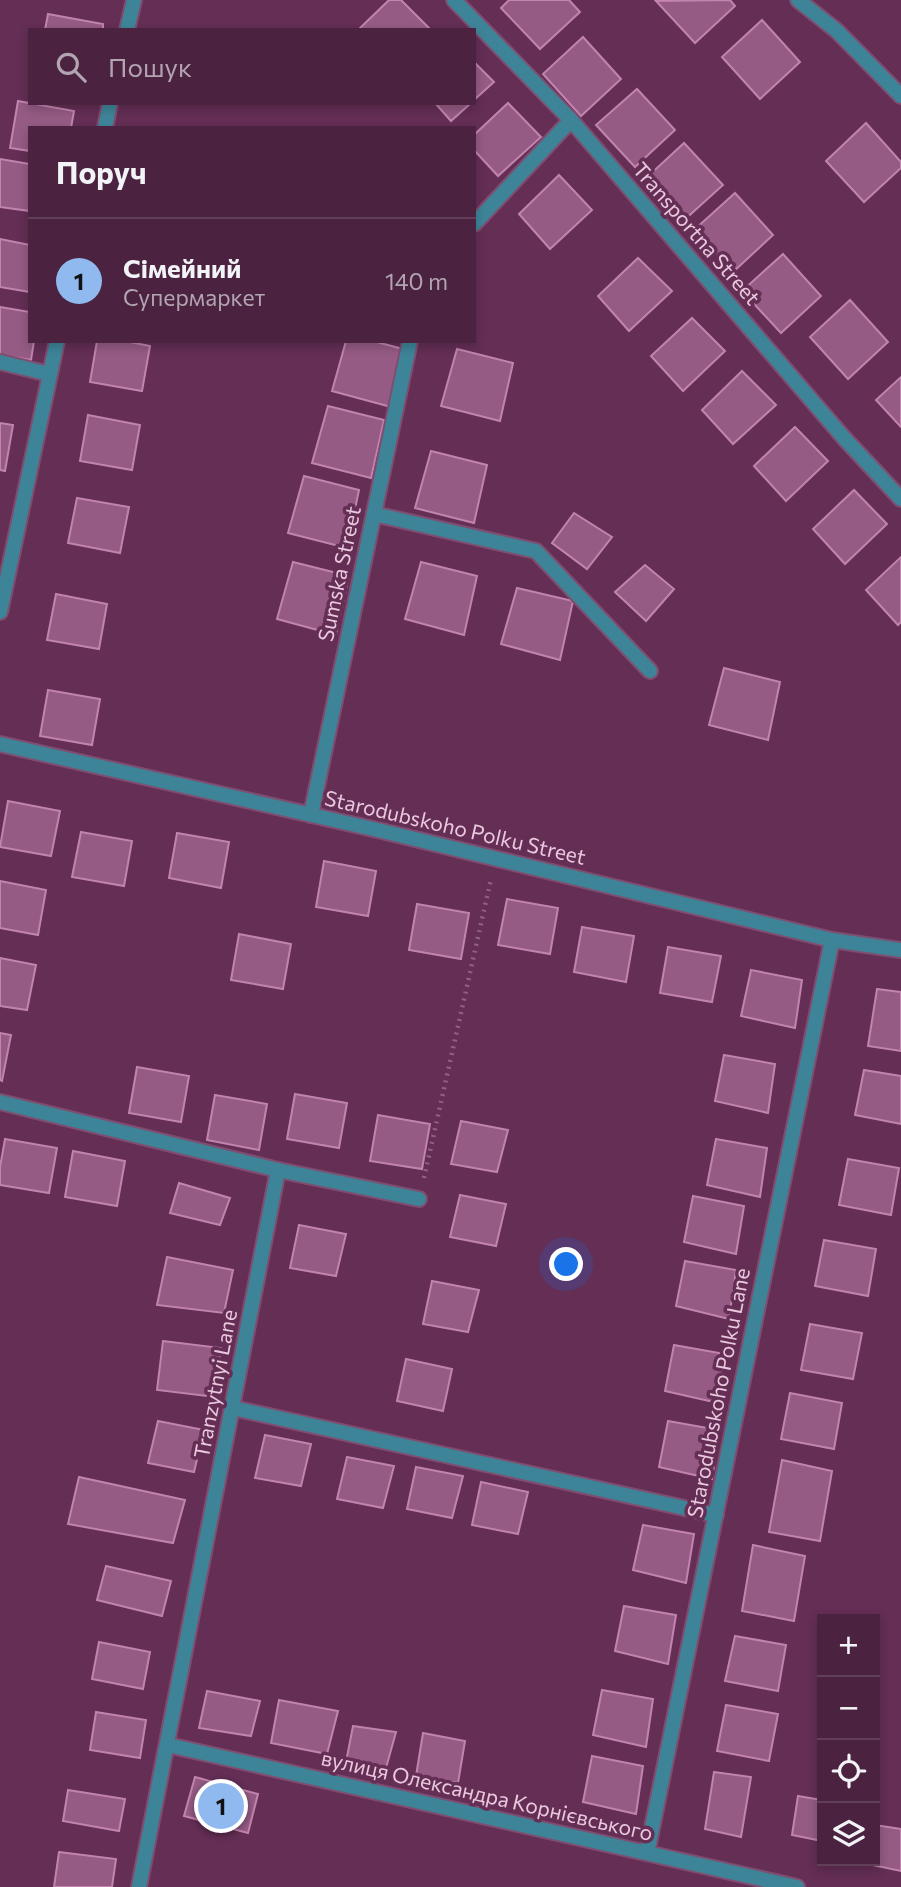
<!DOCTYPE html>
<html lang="uk">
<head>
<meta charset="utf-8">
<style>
  body { margin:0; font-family:Commissioner,sans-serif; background:#552f4b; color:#f1f3f6 }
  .controls { position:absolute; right:21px; bottom:21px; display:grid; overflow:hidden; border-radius:0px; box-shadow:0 4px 10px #0003 }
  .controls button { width:63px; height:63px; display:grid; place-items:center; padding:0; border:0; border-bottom:2px solid #623f59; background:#4b2240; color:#f1f3f6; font:35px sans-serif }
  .you { position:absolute; left:567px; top:1265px; width:24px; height:24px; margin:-18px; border:5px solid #fff; border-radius:50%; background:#1a73e8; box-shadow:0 0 0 10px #1a73e833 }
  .badge { display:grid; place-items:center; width:46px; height:46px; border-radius:50%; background:#90b9f0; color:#111; font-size:23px; font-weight:700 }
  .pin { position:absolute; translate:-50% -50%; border:4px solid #fff; box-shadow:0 2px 7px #0006 }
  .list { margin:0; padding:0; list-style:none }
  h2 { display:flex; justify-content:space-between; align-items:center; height:91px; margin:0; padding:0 28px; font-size:30px }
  h2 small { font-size:23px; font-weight:400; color:#b2a4b1 }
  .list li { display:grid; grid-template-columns:46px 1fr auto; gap:21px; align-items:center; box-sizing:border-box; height:126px; padding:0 28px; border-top:2px solid #623f59 }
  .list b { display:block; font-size:26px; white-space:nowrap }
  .list p { margin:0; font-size:23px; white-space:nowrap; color:#b2a4b1 }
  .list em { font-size:23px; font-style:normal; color:#b2a4b1 }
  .icon { flex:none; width:38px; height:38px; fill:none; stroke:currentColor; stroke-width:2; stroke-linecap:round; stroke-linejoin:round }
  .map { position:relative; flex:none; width:901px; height:1887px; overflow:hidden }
  .search { position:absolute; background:#4b2240; box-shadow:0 4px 10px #0003; left:28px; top:28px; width:448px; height:77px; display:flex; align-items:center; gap:18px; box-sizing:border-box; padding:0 24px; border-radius:0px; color:#b2a4b1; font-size:26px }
  .panel { position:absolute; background:#4b2240; box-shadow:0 4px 10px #0003; left:28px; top:126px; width:448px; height:217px; border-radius:0px }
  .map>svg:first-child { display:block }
</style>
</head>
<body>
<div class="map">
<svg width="901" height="1887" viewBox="0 0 901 1887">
  <rect width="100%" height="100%" fill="#642e55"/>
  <g fill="#955b84" stroke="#c284af" stroke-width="2">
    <polygon points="389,0 401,0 429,28 427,30 358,30"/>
    <polygon points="509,0 569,0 580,12 540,49 501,8"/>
    <polygon points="730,0 735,6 695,43 656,1"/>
    <polygon points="48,14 103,24 103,30 45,30"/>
    <polygon points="762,20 800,62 760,99 722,57"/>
    <polygon points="583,37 621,79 581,116 543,74"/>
    <polygon points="474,62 494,82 474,100"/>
    <polygon points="637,89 675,130 635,167 596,125"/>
    <polygon points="18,101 74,111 71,128 30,128 30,151 10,148"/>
    <polygon points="435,103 471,103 451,121"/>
    <polygon points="508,103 541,137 498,176 474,150 474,135"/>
    <polygon points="866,123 901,162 901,168 864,202 826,161"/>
    <polygon points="684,143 723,185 682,222 644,180"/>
    <polygon points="0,159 30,164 30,211 0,207"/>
    <polygon points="559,175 592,210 550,249 519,214"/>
    <polygon points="735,193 773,235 733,272 694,230"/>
    <polygon points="0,239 30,245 30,292 0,287"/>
    <polygon points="783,254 821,296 781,333 742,291"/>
    <polygon points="638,258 672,291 629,331 598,296"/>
    <polygon points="850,300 888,342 848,379 810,337"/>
    <polygon points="0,307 30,312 30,341 34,341 31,360 0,355"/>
    <polygon points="692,318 725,351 683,391 651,356"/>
    <polygon points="97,341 125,341 150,346 142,391 90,382"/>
    <polygon points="346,341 373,341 403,349 391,407 332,391"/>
    <polygon points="457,349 513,363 500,421 441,406"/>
    <polygon points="742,371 776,405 733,444 702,410"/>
    <polygon points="901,377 901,427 876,400"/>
    <polygon points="328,406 384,420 371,478 312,463"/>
    <polygon points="88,415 140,425 132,470 80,461"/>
    <polygon points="0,423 13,425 5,471 0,470"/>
    <polygon points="795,427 828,461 786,501 754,466"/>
    <polygon points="431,451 487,465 474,523 415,508"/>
    <polygon points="304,476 359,490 347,548 288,533"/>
    <polygon points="854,490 887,524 845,564 813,529"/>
    <polygon points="77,498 129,507 120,553 68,543"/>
    <polygon points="574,513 612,537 587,569 552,543"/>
    <polygon points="901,557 901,622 898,625 866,590"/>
    <polygon points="293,562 349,576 336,635 277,619"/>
    <polygon points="421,562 477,576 464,635 405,619"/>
    <polygon points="645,565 674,589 646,621 615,592"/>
    <polygon points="517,588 573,601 560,660 501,644"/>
    <polygon points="56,594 107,604 99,649 47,640"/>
    <polygon points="724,668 780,682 768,740 709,725"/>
    <polygon points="48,690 100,699 92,745 40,736"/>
    <polygon points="8,801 60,811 51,856 0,847"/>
    <polygon points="81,832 132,841 124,886 72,877"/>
    <polygon points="177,833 229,842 221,888 169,878"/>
    <polygon points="324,861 376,871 368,916 316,907"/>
    <polygon points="0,881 46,890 38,935 0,928"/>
    <polygon points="507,899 558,908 550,954 498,945"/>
    <polygon points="417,904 469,913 461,959 409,950"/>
    <polygon points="582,927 634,936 626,982 574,972"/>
    <polygon points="239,934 291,944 283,989 231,980"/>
    <polygon points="668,947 721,956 712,1002 660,993"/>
    <polygon points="0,958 36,965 27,1010 0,1006"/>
    <polygon points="751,970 802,980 795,1028 741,1016"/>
    <polygon points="877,989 901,992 901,1051 868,1046"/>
    <polygon points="0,1033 11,1035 2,1081 0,1080"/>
    <polygon points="724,1055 775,1064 768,1113 715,1101"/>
    <polygon points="137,1067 189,1076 181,1122 129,1113"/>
    <polygon points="864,1070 901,1076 901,1124 855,1115"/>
    <polygon points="295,1094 347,1103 339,1148 287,1139"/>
    <polygon points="215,1095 267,1104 259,1150 207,1140"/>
    <polygon points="378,1115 430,1124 422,1169 370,1161"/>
    <polygon points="461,1121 508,1130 497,1172 451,1164"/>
    <polygon points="5,1139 57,1148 49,1193 0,1185 0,1167"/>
    <polygon points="716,1139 767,1148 760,1197 707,1185"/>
    <polygon points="73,1151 125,1161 117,1206 65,1197"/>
    <polygon points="848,1159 899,1168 891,1215 839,1205"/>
    <polygon points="179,1183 230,1198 220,1225 170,1213"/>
    <polygon points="460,1195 506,1204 496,1246 450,1237"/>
    <polygon points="693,1196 744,1206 736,1254 684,1242"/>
    <polygon points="299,1225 346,1234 336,1276 290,1268"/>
    <polygon points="824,1240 876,1249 868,1296 815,1286"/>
    <polygon points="167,1257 233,1270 224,1313 157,1305"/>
    <polygon points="685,1261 736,1270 729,1319 676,1306"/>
    <polygon points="432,1281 479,1290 468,1332 423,1324"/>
    <polygon points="810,1324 862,1333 853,1379 801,1370"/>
    <polygon points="163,1341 221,1348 215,1397 157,1390"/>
    <polygon points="674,1345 725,1354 718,1403 665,1391"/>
    <polygon points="406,1359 452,1369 443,1411 397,1401"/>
    <polygon points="790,1393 842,1403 834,1449 781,1439"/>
    <polygon points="158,1421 204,1430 194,1472 148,1463"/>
    <polygon points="668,1421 719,1430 712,1479 659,1467"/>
    <polygon points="265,1435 311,1444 301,1486 255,1478"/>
    <polygon points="347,1457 394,1466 383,1508 337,1499"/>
    <polygon points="782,1460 832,1471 820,1541 769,1532"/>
    <polygon points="416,1467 463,1476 452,1518 407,1509"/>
    <polygon points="79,1477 185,1500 173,1543 68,1524"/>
    <polygon points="481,1482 528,1492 518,1534 472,1525"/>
    <polygon points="643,1525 694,1534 686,1583 633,1570"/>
    <polygon points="753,1545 805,1556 794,1621 742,1611"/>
    <polygon points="106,1566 171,1581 162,1616 97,1600"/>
    <polygon points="624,1606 676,1615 668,1664 615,1651"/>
    <polygon points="735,1636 786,1645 778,1691 725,1681"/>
    <polygon points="99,1642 150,1652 143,1689 92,1679"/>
    <polygon points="602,1690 653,1699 646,1747 593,1735"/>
    <polygon points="207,1691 260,1701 251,1736 199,1728"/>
    <polygon points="279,1700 338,1711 327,1754 271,1743"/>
    <polygon points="726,1705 778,1714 769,1761 717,1751"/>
    <polygon points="96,1712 146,1720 140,1758 90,1750"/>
    <polygon points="353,1726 396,1732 386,1768 346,1762"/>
    <polygon points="423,1733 465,1741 458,1783 416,1776"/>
    <polygon points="592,1756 643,1766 636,1814 583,1802"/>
    <polygon points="714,1772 751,1777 741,1837 705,1829"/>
    <polygon points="195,1777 258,1794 248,1833 184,1816"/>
    <polygon points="68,1790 125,1799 119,1831 63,1821"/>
    <polygon points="798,1796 822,1800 822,1841 792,1835"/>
    <polygon points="875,1825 901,1829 901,1871 858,1862 858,1861 875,1861"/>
    <polygon points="59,1852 116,1859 112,1887 54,1887"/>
  </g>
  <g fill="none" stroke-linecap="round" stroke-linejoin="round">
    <g stroke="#7f4d70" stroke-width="18">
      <g id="minor">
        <polyline points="454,0 571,120 844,438 901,499"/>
        <polyline points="798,0 837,31 901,96"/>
        <polyline points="127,30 134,0"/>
        <polyline points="105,128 110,103"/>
        <polyline points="474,224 571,120"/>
        <polyline points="0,362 49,374"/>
        <polyline points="374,514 536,551 650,671"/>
        <polyline points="0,612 57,341"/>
        <polyline points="0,744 382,831 832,940 901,950"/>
        <polyline points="311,815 410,341"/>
        <polyline points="0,1102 278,1170 139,1887"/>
        <polyline points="278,1170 419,1199"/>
        <polyline points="233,1408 716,1515"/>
        <polyline points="168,1745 797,1887"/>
        <polyline points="647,1853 832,940"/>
      </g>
    </g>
    <polyline stroke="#916183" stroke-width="4.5" stroke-dasharray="2 5" stroke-linecap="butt" points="424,1178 491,879"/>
    <use href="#minor" stroke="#3e8498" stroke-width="14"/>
  </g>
  <g text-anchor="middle" stroke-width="7" stroke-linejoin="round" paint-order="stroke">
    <g font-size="21" fill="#eac8de" stroke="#642e55">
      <text transform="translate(696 234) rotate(49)" y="7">Transportna Street</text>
      <text transform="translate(340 574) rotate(-78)" y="7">Sumska Street</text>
      <text transform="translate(455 828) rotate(13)" y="7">Starodubskoho Polku Street</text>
      <text transform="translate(216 1384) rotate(-79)" y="7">Tranzytnyi Lane</text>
      <text transform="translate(719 1393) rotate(-79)" y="7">Starodubskoho Polku Lane</text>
      <text transform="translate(487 1796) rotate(13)" y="7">вулиця Олександра Корнієвського</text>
    </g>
  </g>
</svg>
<div class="controls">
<button>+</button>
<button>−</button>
<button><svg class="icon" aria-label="locate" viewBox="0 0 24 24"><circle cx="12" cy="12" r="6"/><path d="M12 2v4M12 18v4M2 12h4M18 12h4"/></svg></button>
<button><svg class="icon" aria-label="layers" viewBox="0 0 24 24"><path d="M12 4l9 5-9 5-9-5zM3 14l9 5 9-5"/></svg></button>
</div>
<div class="you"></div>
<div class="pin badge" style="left:221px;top:1806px">1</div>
<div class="search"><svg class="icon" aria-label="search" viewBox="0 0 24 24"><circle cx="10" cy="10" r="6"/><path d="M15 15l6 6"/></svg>Пошук</div>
<section class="panel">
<h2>Поруч<small></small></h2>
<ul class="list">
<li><span class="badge">1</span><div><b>Сімейний</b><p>Супермаркет</p></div><em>140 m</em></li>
</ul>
</section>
</div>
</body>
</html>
